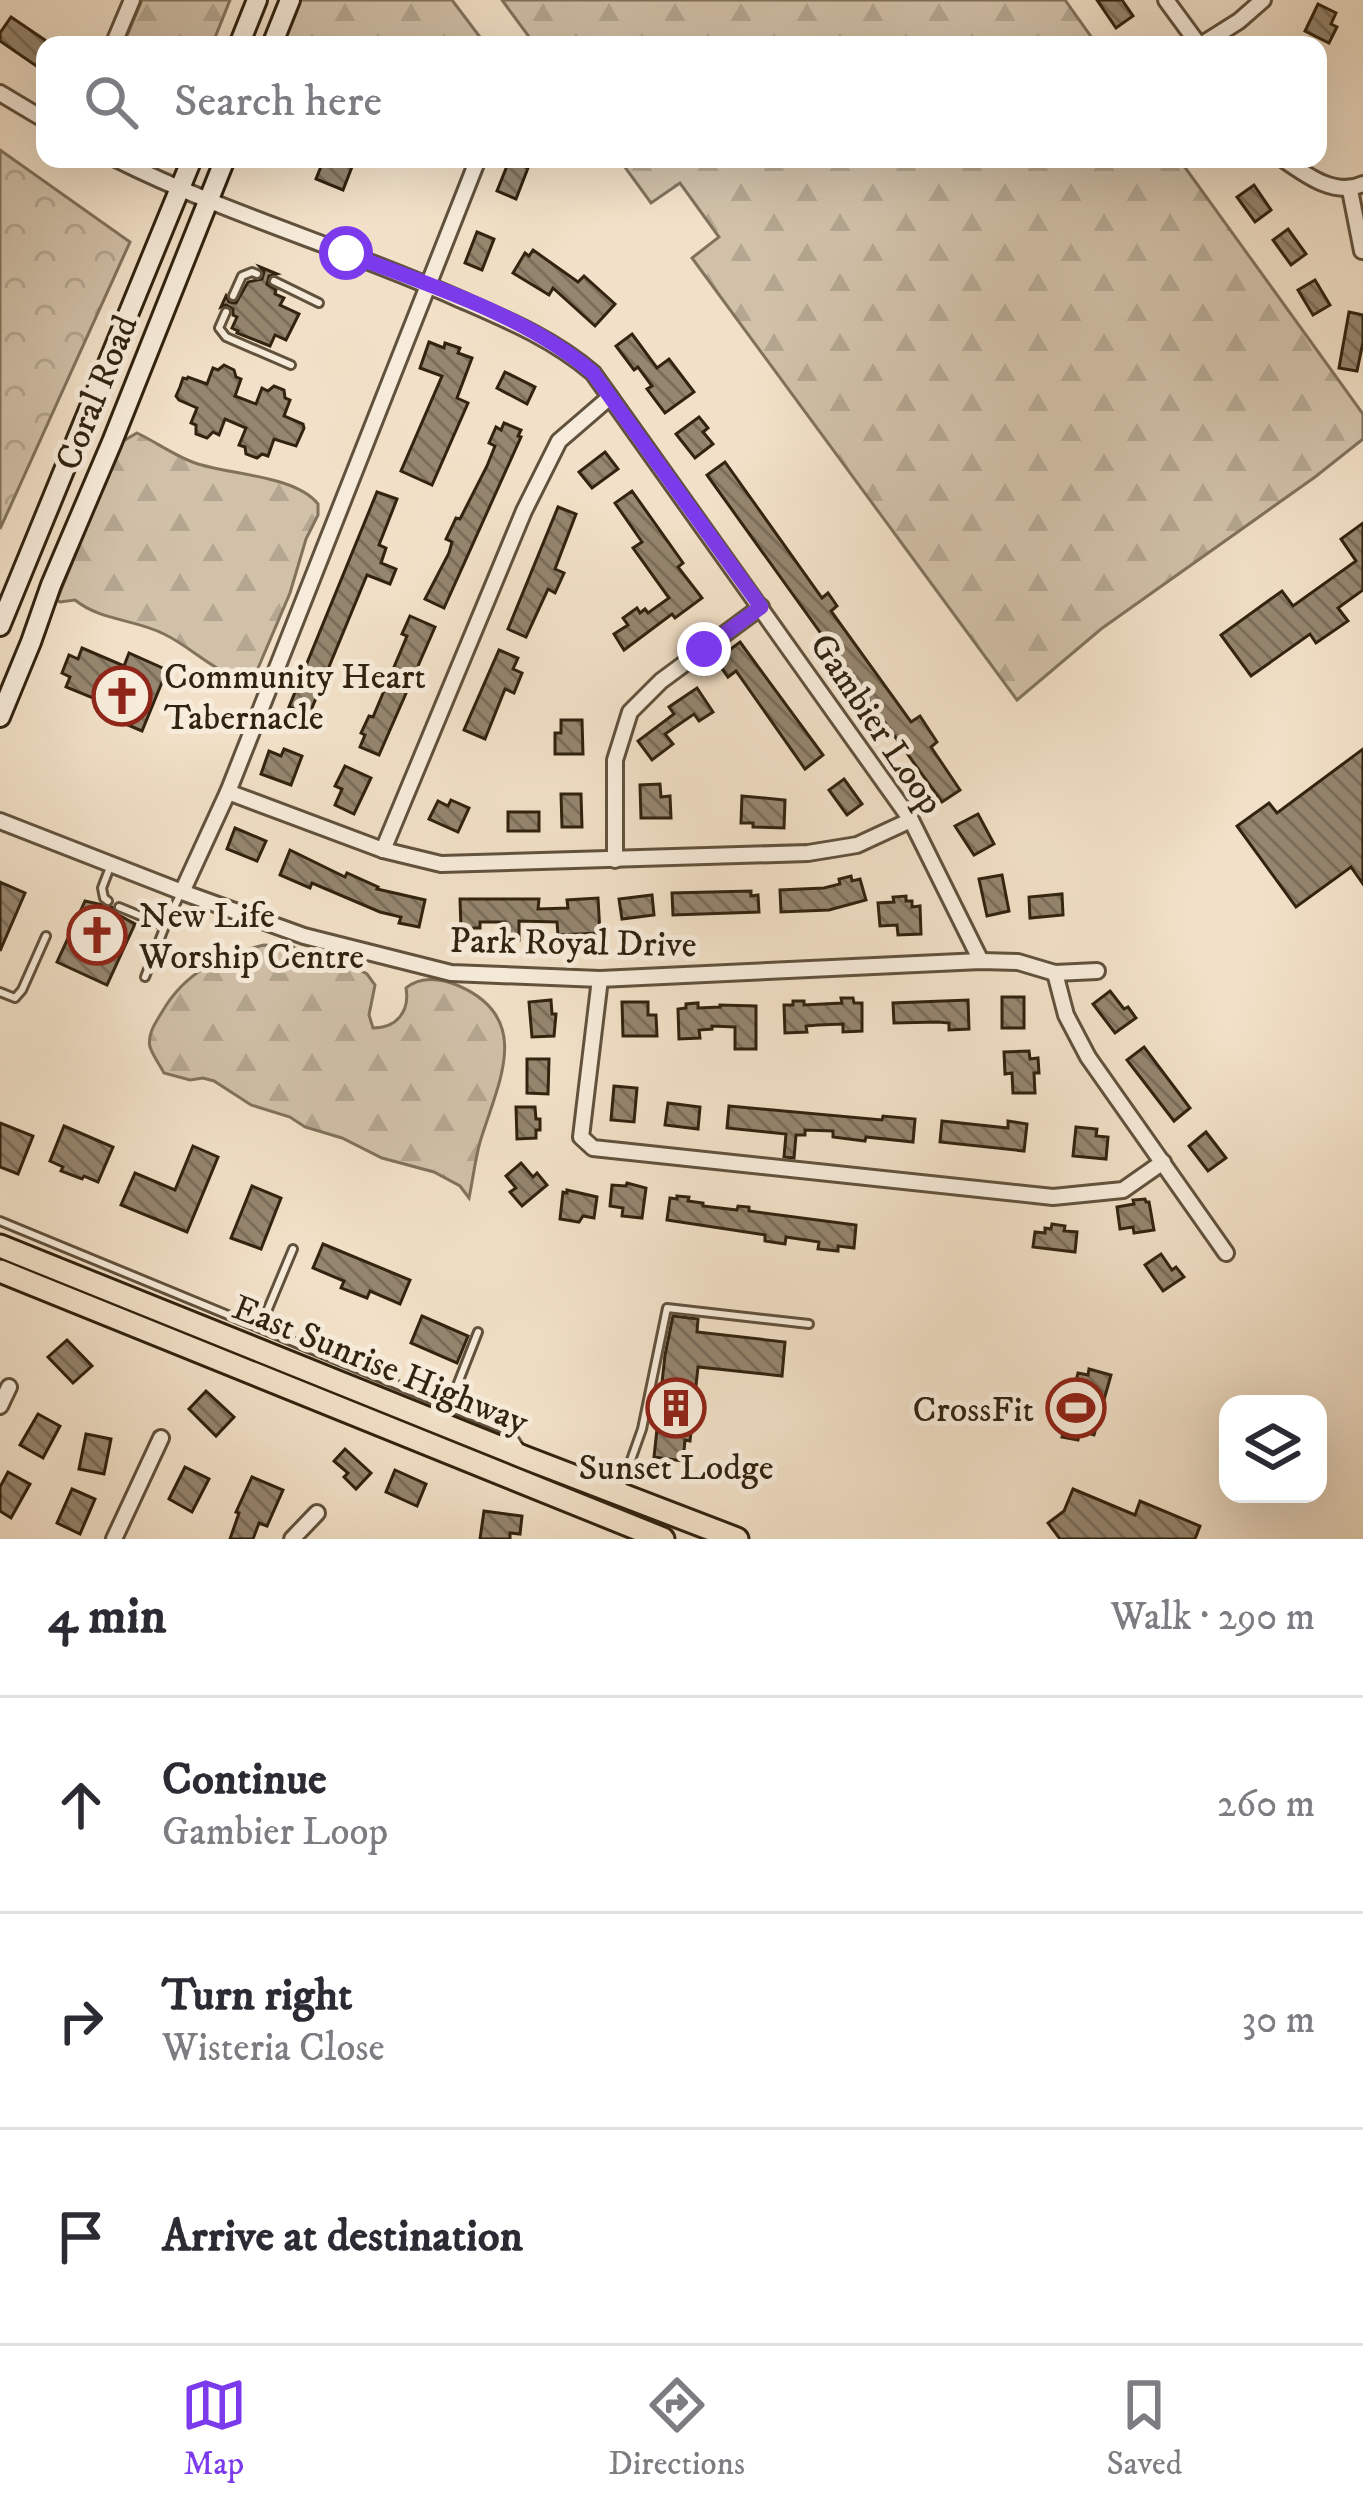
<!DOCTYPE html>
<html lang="en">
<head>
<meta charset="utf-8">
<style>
  body { margin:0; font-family:"IM FELL DW Pica",serif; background:#f2f2f3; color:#2b2b33 }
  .controls { position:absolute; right:36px; bottom:36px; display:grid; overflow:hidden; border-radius:24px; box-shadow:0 12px 48px #0002 }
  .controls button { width:108px; height:108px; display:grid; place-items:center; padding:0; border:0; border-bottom:3px solid #e1e1e2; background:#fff; color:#2b2b33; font:60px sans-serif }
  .stop { position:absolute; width:36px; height:36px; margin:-27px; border:9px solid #7c3aed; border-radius:50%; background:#fff }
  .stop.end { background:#7c3aed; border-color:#fff; box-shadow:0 3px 12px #0008 }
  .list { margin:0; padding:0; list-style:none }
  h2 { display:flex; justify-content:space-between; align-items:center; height:156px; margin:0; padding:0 48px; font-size:51px }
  h2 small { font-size:39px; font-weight:400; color:#7c7c81 }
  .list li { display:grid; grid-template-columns:78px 1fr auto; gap:36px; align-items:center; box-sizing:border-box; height:216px; padding:0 48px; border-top:3px solid #e1e1e2 }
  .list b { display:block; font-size:45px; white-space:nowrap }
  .list p { margin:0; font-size:39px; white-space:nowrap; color:#7c7c81 }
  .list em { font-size:39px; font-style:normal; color:#7c7c81 }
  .icon { flex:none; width:66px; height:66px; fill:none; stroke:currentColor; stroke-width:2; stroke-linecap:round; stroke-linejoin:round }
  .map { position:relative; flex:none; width:1363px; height:1539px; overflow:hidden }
  .search { position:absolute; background:#fff; box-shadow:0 12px 48px #0002; left:36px; right:36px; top:36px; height:132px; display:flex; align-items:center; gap:30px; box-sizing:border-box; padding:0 42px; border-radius:24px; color:#7c7c81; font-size:45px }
  .sheet { height:804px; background:#fff }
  nav { display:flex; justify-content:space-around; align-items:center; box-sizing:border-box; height:168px; border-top:3px solid #e1e1e2; background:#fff; font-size:33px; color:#7c7c81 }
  nav a { display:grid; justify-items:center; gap:6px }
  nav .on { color:#7c3aed }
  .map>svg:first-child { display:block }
</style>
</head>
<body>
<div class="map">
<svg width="1363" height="1539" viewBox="0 0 1363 1539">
  <defs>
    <pattern id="forest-firs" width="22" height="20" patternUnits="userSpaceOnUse" patternTransform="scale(3)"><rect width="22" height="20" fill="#d1c1a9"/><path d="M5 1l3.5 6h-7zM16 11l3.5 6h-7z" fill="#b4a690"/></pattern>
    <pattern id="park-crowns" width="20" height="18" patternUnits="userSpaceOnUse" patternTransform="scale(3)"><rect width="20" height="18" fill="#d1c1a9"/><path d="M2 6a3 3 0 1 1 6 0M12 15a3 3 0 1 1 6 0" fill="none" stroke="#b4a690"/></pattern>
    <pattern id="building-back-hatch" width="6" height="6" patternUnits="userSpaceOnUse" patternTransform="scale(3)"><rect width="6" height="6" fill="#95866f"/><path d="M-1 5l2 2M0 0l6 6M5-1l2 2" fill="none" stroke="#7a6d5a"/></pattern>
  </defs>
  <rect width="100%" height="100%" fill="#f2e1c8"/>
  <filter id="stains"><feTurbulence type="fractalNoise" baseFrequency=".00167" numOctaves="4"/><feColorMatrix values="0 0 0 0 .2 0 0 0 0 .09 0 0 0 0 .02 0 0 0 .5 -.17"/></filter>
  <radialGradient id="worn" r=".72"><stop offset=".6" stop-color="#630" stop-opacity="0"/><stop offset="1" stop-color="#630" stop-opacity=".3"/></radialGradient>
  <g fill="url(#forest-firs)" stroke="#81725c" stroke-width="3">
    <polygon points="142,0 230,0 212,45 123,45"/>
    <polygon points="299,0 452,0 486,45 282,45"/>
    <polygon points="502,0 1065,0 1097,45 535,45"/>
    <polygon points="619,159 1179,159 1363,414 1363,439 1315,477 1101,629 1017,700 692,258 719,237 680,183 651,203"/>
    <path d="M137,433C156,442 175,456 195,463C229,475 295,475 318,504V515L306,539L290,593L256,673L248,681C217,675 193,648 164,634C135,619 101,621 75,600L60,602L57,600L92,514L107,464L118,444Z"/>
    <path d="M264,945L293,947L319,960L348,964L367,974L375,985L369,1015L373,1028C397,1028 410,1011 406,988C422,975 442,979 459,986C535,1019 497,1085 480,1142C475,1160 473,1179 469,1198L460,1186L434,1172L382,1158L342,1138L305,1127L290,1117L251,1105L214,1081L203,1078L190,1080L164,1073C160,1065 153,1056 150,1047C147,1034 156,1022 162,1012C185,972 221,955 264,945Z"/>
  </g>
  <polygon fill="url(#park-crowns)" stroke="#81725c" stroke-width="3" points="0,150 130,242 0,529"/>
  <g fill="url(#building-back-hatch)" stroke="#31230f" stroke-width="3">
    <polygon points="1097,0 1122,0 1133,16 1116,28"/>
    <polygon points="1318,4 1336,13 1331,24 1337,27 1329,43 1305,31"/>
    <polygon points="11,17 45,40 45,72 0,41 0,33"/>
    <polygon points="324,159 355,159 343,190 316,179"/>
    <polygon points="509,161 528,168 516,199 497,191"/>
    <polygon points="1254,185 1271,210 1255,222 1237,197"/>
    <polygon points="1288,229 1306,254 1291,265 1273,240"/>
    <polygon points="477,232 494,239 482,270 465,263"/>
    <polygon points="533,250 578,282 584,276 615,304 595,326 553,288 549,295 513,273 525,253 529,256"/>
    <polygon points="260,267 277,274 269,276 267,284 276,290 275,294 284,298 280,305 299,314 286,340 275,335 270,346 237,333 238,331 232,328 237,317 233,315 233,309 226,305 221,307 226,296 229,302 236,303 248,282 262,279 264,272"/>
    <polygon points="1315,280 1330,305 1313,315 1298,290"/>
    <polygon points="1349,312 1363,315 1363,342 1357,371 1339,368"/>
    <polygon points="632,334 657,368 669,359 694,392 665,413 647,389 652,386 638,367 634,370 616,346"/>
    <polygon points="429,342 444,348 445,343 460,348 458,353 472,358 457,398 468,403 432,485 401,471 442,376 420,368"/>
    <polygon points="224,365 234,370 236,377 241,379 235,396 256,404 262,388 268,391 274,386 284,390 285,398 290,400 284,416 303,424 304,428 296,446 274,439 268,456 262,454 257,458 246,454 245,447 239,445 246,428 225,419 219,435 213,432 207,438 196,434 196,425 191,423 197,408 179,400 176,396 180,387 183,378 187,379 188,377 207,384 213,368 218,370"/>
    <polygon points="505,372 535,387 527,404 497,388"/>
    <polygon points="699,417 708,428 703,432 713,444 695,458 676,434"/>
    <polygon points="504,423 521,430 518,436 521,437 444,608 425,599 449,553 452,542 446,539 456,518 460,519 487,466 495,446 489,443 496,427 501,430"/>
    <polygon points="605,452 618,469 592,488 579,472"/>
    <polygon points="725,462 822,598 828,593 837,606 831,611 911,722 920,716 937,742 931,747 960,790 942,802 707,475"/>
    <polygon points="632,491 683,563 678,567 702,598 675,618 672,614 624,650 614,634 628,625 623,618 637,608 640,613 645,609 648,613 669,598 633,548 642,542 615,503"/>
    <polygon points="377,492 397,499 379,545 386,548 381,563 396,569 390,584 367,575 309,715 289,707"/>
    <polygon points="558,507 576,514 555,569 564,573 555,593 548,589 526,637 508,629"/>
    <polygon points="1363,523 1363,590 1338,608 1348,621 1316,643 1310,634 1251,676 1221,635 1282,591 1293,606 1356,561 1341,539"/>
    <polygon points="410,616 435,627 379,755 360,747 365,735 361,733 369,716 373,717 407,636 402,634"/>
    <polygon points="740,642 823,755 805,769 736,671 728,677 716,660"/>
    <polygon points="82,648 124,666 129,653 167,670 142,731 104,715 108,704 66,687 70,677 62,673 69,655 78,659"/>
    <polygon points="499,650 518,658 513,669 522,673 514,693 505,689 485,739 464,730"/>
    <polygon points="697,688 713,712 699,721 694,714 665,734 673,744 652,760 638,741 674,714 669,707"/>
    <polygon points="561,720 582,720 583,754 555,754 555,733 561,733"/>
    <polygon points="284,749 302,756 291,785 261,774 269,751 281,756"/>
    <polygon points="1363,749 1363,884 1351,867 1296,907 1237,826 1269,803 1277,813"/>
    <polygon points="345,766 371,778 354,814 335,805 342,789 335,786"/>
    <polygon points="844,779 862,804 847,815 829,790"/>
    <polygon points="660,784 661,797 670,796 671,818 641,818 640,785"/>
    <polygon points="561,794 581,794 582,827 562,827"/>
    <polygon points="742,796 785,800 784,828 753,827 753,823 741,823"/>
    <polygon points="451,800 469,808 458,832 429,819 438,801 448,806"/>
    <rect x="508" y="812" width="31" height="19"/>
    <polygon points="978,814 994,844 974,855 955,826"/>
    <polygon points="235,828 266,841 257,861 227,849"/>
    <polygon points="290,850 345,877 347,873 378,887 377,889 425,900 419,927 399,923 401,917 380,912 312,883 310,888 280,875"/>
    <polygon points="1002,875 1009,911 987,916 979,879"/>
    <polygon points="851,876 852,881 860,879 866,900 829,910 781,912 780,890 824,888 840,884 839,879"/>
    <polygon points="0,882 25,893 0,951"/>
    <polygon points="751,891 751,896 758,895 759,912 673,915 672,893"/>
    <polygon points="1062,894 1063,915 1030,918 1029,897"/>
    <polygon points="652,895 654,915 622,919 619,899"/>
    <polygon points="906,896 906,901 912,901 912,907 920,906 921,934 898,935 897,925 880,926 878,903 894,902 893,897"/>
    <polygon points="598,898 600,933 558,935 557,922 519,921 519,940 505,939 505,922 480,922 480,928 461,928 460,899 539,899 538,909 568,908 567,900"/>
    <polygon points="85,901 112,907 115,913 135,924 107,985 57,962"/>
    <polygon points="1110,991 1124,1009 1128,1007 1136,1018 1115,1033 1093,1004"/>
    <rect x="1002" y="997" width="22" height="31"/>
    <polygon points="841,998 853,998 854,1003 862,1003 862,1031 843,1032 843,1024 818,1025 806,1026 807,1032 785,1033 784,1005 793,1005 793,1001 804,1001 804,1005 842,1003"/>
    <polygon points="551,1000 552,1014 556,1014 554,1036 532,1037 529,1002"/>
    <polygon points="968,1000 969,1029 949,1030 949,1023 938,1022 894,1023 893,1003"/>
    <polygon points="622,1002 648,1002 648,1015 656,1015 657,1036 623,1036"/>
    <polygon points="698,1003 698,1008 720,1007 720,1005 756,1006 756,1049 735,1049 735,1027 712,1026 712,1029 699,1030 700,1038 679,1039 678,1009 686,1008 686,1004"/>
    <polygon points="1144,1047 1190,1108 1174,1121 1127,1060"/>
    <polygon points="1029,1051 1030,1059 1038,1058 1039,1073 1034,1073 1035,1093 1013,1093 1012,1073 1005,1074 1004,1052"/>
    <polygon points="527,1059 549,1059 548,1094 527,1093"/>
    <polygon points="614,1086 637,1088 634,1122 611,1120"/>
    <polygon points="668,1103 700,1107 698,1129 665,1125"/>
    <polygon points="729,1106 882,1120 883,1116 915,1119 913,1142 866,1137 865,1141 833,1137 833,1131 805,1130 805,1135 796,1135 794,1158 784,1157 786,1134 727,1128"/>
    <polygon points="516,1107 535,1107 536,1119 540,1119 540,1130 536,1130 536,1138 517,1139"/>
    <polygon points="942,1121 1008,1128 1008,1121 1027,1124 1024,1151 940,1142"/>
    <polygon points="0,1123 33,1136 18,1174 0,1167"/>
    <polygon points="64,1126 113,1147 98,1182 84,1176 82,1179 61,1171 63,1167 50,1161"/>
    <polygon points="1076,1127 1097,1129 1096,1136 1108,1137 1106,1159 1073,1156"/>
    <polygon points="1206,1132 1226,1158 1208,1171 1189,1146"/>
    <polygon points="193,1146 218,1157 187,1232 121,1205 135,1173 175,1190"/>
    <polygon points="521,1163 533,1177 537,1173 547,1185 522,1206 510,1192 516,1188 506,1176"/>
    <polygon points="627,1183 646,1188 642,1218 622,1216 623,1208 610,1206 612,1185 626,1186"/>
    <polygon points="252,1186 281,1198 261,1249 231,1238"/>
    <polygon points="567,1190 597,1197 594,1218 583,1216 579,1222 560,1219 563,1192 567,1193"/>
    <polygon points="677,1196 689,1197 688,1201 703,1203 703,1206 737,1210 738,1206 749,1207 749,1211 856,1225 854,1248 838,1246 838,1251 818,1249 819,1242 786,1237 785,1244 765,1241 765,1235 667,1220 670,1198 677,1199"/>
    <polygon points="1145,1199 1146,1202 1149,1202 1154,1230 1134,1233 1133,1227 1120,1229 1117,1207 1134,1204 1133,1200"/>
    <polygon points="1052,1224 1065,1226 1064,1231 1077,1232 1075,1252 1033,1247 1035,1232 1045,1233 1045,1228 1051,1229"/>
    <polygon points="323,1244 410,1280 400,1304 370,1291 367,1298 341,1288 344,1281 313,1268"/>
    <polygon points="1161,1254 1172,1270 1176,1267 1184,1277 1163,1291 1145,1265"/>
    <polygon points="422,1316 468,1336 457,1363 411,1343"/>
    <polygon points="673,1316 698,1319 697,1332 785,1342 782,1376 698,1367 690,1441 685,1440 683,1461 654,1457 665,1355"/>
    <polygon points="67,1340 92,1366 73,1383 48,1357"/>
    <polygon points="1089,1369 1111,1375 1094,1435 1080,1431 1078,1440 1062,1437 1078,1373 1088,1375"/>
    <polygon points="206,1391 234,1417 216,1436 189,1409"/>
    <polygon points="38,1414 60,1426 43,1458 20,1445"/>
    <polygon points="86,1434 111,1439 104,1474 79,1469"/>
    <polygon points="345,1449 371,1473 356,1489 344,1477 348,1473 334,1461"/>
    <polygon points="185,1467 209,1479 192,1512 169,1499"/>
    <polygon points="395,1470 426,1484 417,1506 386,1492"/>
    <polygon points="8,1472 30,1484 11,1518 0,1511 0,1487"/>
    <polygon points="252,1477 283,1490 267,1526 259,1523 253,1539 230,1539 239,1513 236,1512"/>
    <polygon points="72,1489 95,1499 80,1534 57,1523"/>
    <polygon points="1073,1489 1135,1515 1140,1501 1200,1526 1195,1539 1060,1539 1048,1523 1064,1511"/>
    <polygon points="484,1511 522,1516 520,1534 510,1533 510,1539 480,1539"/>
  </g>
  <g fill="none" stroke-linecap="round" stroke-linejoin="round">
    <g stroke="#61523d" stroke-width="12">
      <g id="lane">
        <polyline points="274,281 319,303"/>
        <polyline points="233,296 242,276 252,272 257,274"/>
        <polyline points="226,312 219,328 226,337 291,365"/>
        <polyline points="108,901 104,898 102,888 110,867"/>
        <polyline points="119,907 165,926"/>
        <polyline points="145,977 165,926 181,893"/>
        <polyline points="0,992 15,998 22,990 46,936"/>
        <polyline points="0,1221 509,1431 521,1449"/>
        <polyline points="260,1328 293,1249"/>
        <polyline points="449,1406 478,1332"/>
        <polyline points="620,1491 642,1429 667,1308 809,1324"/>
      </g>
    </g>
    <g stroke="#61523d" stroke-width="20">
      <g id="street">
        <polyline points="1166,0 1199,45"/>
        <polyline points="113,45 132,0"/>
        <polyline points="1201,45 1239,21 1263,0"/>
        <polyline points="0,93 45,120"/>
        <path d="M116,159C226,214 345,248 457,298C505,319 552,338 593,373L911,820L981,961"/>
        <path d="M1283,159C1306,175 1335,197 1363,184"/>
        <polyline points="1350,190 1362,251"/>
        <polyline points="228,792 383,850 441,864 808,853 857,845 911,820"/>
        <polyline points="0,821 182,892 304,936 451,973 600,979 981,961 1018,962 1055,973 1097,971"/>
        <polyline points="383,850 524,511 559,441 610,397"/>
        <polyline points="615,860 615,760 630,712 661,681 761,607"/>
        <polyline points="182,892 228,792 478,159"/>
        <polyline points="1055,973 1066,1015 1088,1057 1226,1253"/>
        <polyline points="600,979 581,1137 593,1148 1053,1197 1123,1190 1163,1162"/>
        <polyline points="0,1406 9,1387"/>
        <polyline points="114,1539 161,1438"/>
        <polyline points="292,1539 317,1513"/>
      </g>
    </g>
    <g stroke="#31230f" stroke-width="24">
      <g id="secondary">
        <polyline points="239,45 257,0"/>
        <polyline points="272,45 290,0"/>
        <polyline points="0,626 192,159"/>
        <polyline points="0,717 31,642 51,585 112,442 225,159"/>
      </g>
    </g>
    <g stroke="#31230f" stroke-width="27">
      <g id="primary">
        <polyline points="0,1246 526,1458 737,1539"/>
        <polyline points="0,1271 663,1539"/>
      </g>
    </g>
    <use href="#lane" stroke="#f7ecdb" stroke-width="6"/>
    <use href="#street" stroke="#f7ecdb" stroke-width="14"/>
    <use href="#secondary" stroke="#f7ecdb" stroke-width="18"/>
    <use href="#primary" stroke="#f2e1c8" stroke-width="21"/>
  </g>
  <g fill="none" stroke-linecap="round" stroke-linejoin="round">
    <path stroke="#7c3aed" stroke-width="15" d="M346,253C428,285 526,315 593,373L761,607L704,649"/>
  </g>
  <defs>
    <g id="church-ring" transform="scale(3)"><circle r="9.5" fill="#f7ecdb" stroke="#8f2418" stroke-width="1.5"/><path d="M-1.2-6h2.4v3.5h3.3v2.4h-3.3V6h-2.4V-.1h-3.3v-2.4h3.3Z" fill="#8f2418"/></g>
    <g id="building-ring" transform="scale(3)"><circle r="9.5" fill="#f7ecdb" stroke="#8f2418" stroke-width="1.5"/><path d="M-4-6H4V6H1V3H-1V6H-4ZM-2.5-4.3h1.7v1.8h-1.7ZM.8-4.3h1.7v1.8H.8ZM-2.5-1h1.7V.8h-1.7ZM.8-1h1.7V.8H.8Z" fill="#8f2418"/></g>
    <g id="stadium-ring" transform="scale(3)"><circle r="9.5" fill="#f7ecdb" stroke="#8f2418" stroke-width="1.5"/><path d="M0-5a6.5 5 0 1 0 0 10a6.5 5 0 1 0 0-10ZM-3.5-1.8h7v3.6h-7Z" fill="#8f2418"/></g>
  </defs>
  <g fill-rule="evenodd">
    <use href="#church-ring" x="122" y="696"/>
    <use href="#church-ring" x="97" y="935"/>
    <use href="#building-ring" x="676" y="1408"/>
    <use href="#stadium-ring" x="1076" y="1408"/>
  </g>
  <g text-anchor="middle" stroke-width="10" stroke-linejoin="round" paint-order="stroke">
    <g font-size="36" fill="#31230f" stroke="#f7ecdb">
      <text transform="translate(95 392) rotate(-68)" y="13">Coral Road</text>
      <text transform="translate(878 723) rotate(56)" y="13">Gambier Loop</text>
      <text transform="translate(573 941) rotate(1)" y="13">Park Royal Drive</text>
      <text transform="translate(381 1363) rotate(22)" y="13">East Sunrise Highway</text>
    </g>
    <g font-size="36" fill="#31230f" stroke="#f7ecdb" text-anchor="start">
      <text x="164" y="688">Community Heart<tspan x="164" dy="41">Tabernacle</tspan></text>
      <text x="139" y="927">New Life<tspan x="139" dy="41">Worship Centre</tspan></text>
      <text x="1034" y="1421" text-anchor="end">CrossFit</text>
      <text x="676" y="1479" text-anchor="middle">Sunset Lodge</text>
    </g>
  </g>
  <rect width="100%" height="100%" filter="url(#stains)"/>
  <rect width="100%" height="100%" fill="url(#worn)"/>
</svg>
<div class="controls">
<button><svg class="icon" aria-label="layers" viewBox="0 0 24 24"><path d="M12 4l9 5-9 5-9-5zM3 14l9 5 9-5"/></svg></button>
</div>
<div class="stop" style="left:346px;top:253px"></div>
<div class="stop end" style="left:704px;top:649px"></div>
<div class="search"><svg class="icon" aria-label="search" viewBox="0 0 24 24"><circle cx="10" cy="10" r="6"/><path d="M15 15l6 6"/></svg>Search here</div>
</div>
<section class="sheet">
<h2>4 min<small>Walk · 290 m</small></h2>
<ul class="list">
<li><svg class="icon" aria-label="ahead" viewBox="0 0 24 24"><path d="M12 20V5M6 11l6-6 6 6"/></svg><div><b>Continue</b><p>Gambier Loop</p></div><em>260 m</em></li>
<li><svg class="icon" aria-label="right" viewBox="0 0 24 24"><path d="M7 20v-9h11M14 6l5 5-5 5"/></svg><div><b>Turn right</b><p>Wisteria Close</p></div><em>30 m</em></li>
<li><svg class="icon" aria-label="arrive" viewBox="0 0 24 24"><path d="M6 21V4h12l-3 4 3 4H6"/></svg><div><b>Arrive at destination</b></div></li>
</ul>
</section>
<nav>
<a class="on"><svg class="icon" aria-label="map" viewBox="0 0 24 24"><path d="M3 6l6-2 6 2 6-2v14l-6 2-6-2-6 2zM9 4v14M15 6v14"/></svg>Map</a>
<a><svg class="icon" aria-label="directions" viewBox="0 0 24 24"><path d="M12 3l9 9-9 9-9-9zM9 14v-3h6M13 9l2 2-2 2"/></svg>Directions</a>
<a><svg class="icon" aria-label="saved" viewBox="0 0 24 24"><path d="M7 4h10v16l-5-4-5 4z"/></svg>Saved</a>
</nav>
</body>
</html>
